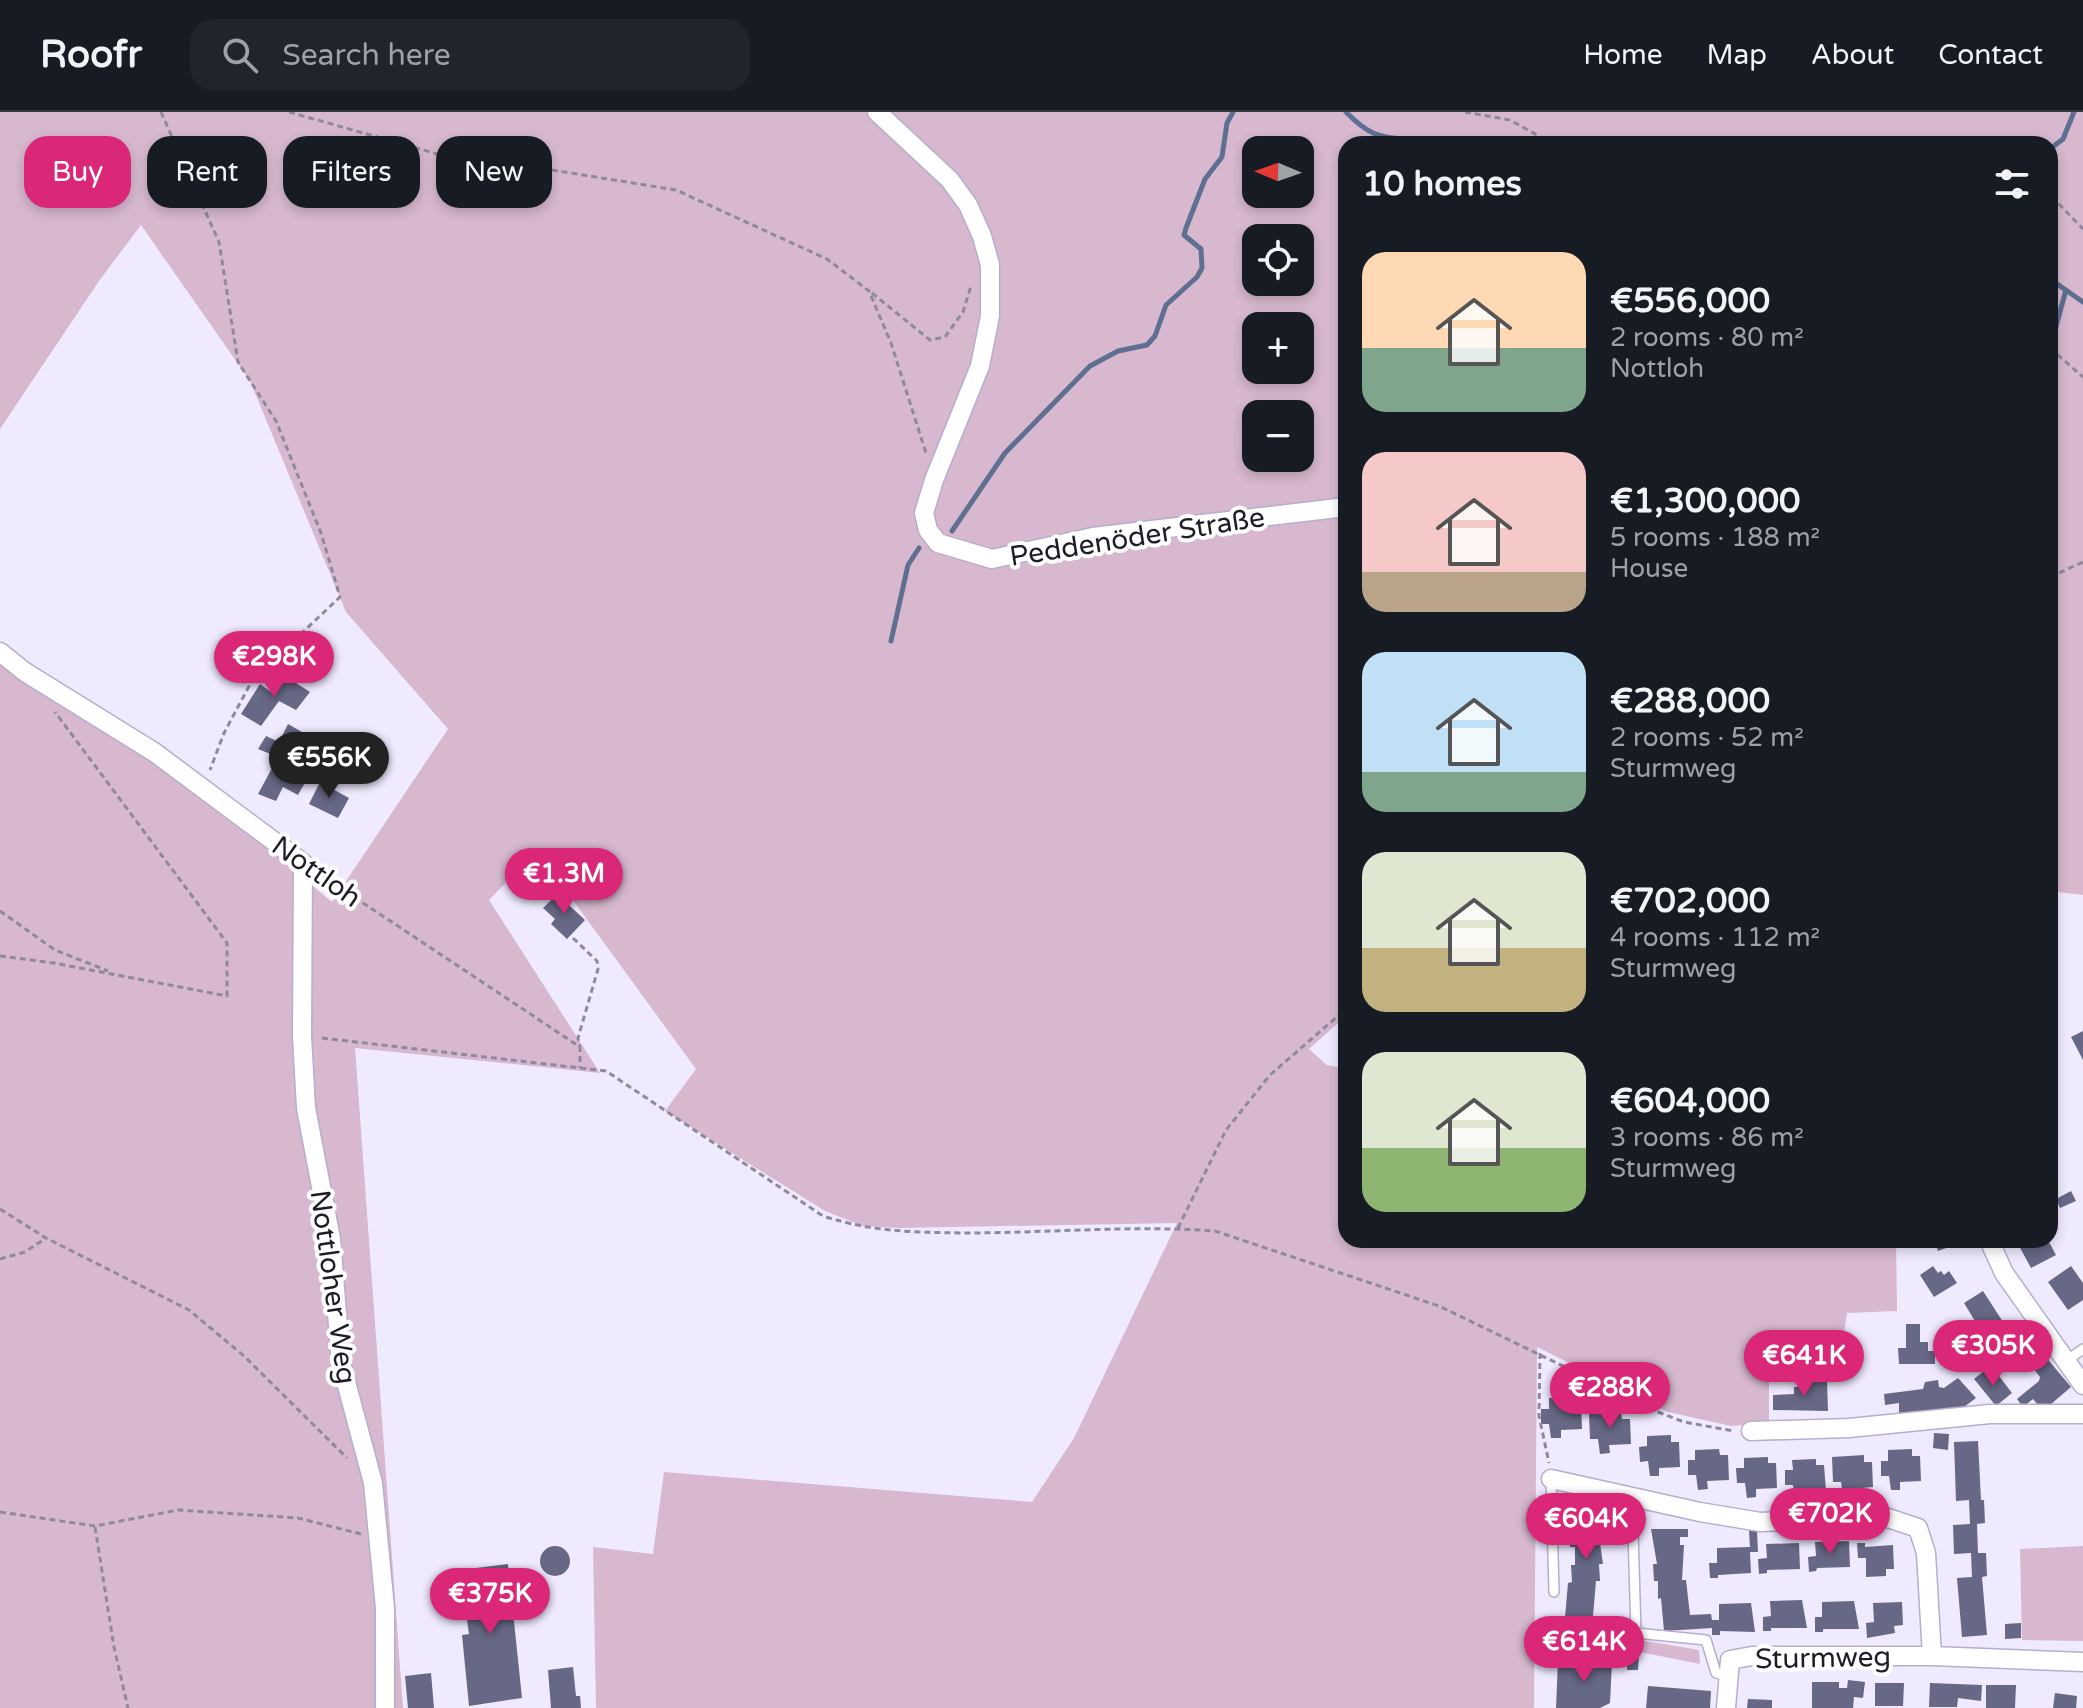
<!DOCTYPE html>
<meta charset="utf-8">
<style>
:root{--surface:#171b24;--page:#20242c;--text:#f1f3f6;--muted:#9ea1a6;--line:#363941;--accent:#db2777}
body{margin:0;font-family:"Varela Round",sans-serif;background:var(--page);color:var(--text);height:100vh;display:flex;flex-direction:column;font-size:30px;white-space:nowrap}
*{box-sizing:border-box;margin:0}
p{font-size:26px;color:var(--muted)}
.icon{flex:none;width:44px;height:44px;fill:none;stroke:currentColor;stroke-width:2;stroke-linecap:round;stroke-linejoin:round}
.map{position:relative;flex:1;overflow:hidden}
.side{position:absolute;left:1338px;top:24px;width:720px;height:1112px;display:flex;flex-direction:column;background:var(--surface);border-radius:24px;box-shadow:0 4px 12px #0003}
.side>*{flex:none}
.banner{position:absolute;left:24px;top:24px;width:760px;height:72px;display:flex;gap:16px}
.needle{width:52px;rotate:272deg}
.fabs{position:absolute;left:1242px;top:24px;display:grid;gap:16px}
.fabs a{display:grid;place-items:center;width:72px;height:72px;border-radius:16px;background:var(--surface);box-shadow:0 4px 12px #0003;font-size:40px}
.price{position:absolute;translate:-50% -68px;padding:0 18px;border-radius:28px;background:var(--accent);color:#fff;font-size:26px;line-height:52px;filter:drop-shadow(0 2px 4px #0008)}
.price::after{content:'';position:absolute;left:50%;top:48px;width:24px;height:18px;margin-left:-12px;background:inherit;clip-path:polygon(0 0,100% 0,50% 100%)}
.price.active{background:#222;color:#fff}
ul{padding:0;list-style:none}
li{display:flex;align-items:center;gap:24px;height:200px;padding:0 24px}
li span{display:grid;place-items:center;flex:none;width:224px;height:160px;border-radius:24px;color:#555}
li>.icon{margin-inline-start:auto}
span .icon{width:96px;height:96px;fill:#fffc;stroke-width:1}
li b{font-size:34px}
h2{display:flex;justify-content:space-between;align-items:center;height:96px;padding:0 24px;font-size:34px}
.chip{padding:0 28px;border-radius:24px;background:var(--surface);box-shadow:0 4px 12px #0003;font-size:28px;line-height:72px}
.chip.active{background:var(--accent);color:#fff}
header{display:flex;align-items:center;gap:48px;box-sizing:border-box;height:112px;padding:0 40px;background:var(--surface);border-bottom:2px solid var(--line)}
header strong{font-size:38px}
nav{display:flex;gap:44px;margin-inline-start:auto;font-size:28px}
.search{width:560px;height:72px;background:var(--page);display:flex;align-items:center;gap:20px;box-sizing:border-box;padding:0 28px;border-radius:24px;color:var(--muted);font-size:30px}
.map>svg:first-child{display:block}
.green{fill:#d7b8cf;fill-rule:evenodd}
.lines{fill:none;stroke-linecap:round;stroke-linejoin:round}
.stream{stroke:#5f6f91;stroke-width:5}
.building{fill:#666885}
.lane-casing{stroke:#b7adcd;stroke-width:12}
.street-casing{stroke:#b7adcd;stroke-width:21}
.path{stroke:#8f8a9b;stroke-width:3;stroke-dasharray:6 4;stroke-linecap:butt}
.lane{stroke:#fff;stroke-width:9}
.street{stroke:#fff;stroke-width:18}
.labels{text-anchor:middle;stroke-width:8;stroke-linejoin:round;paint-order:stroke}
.street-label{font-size:28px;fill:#1f1c28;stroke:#fff}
</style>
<header>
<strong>Roofr</strong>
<div class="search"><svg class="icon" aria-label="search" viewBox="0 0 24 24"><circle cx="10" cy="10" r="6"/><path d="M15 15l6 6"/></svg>Search here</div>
<nav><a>Home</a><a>Map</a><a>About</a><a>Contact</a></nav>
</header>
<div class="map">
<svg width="2083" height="1596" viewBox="0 0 2083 1596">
<rect width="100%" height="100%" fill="#f0eaff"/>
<path class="green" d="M0 0H2083V783L2050 779V32H1346V904L1309 937 1327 953 1346 957V1128H1896L1897 1199 1847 1201 1841 1241 1769 1243V1311L1731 1314 1668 1300 1537 1235 1534 1596H596L593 1435 653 1442 664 1360 1032 1390 1074 1326 1177 1111 898 1116 863 1114 825 1099 665 999 696 957 537 739 489 788 600 961 355 936 403 1596H0V544L193 675 332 790 448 617 346 500 250 269 141 113 99 169 0 317ZM1256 38H1300V82H1256ZM1256 126H1300V170H1256ZM1256 214H1300V258H1256ZM1256 302H1300V346H1256Z
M2083 1434V1529L2022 1528 2020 1437Z
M1641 1528 1699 1538 1700 1552 1640 1540Z"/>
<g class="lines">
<path class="stream" d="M1346 0C1379 34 1389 21 1427 32
M1436 32 1451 29 1461 32
M2050 37 2063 27 2074 0
M2050 167 2083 190
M2050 236 2066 178
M952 419 1005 341 1090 254 1118 239 1147 233 1155 224 1166 193 1197 165 1202 156 1201 137 1184 123 1186 116 1205 67 1222 45 1227 11 1233 0
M891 529 908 453 919 436"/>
</g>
<path class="building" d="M282 562 310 580 296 598 279 589 261 614 241 602 260 572 271 580Z
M288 612 309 624 298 644 304 646 300 656 311 660 298 683 283 675 276 689 258 682 278 645 258 637 266 624 279 630Z
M320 670 349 686 338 706 309 692Z
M557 782 585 808 567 827 551 812 555 807 543 796Z
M2083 919V948L2071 925Z
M2071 1079 2076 1089 2060 1096 2056 1087Z
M1934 1128H1968L1938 1139Z
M2026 1128H2048L2056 1143 2031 1156 2018 1132Z
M1933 1154 1938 1161 1941 1159 1944 1163 1949 1159 1957 1171 1934 1185 1920 1163Z
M2071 1154 2083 1171V1188L2068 1198 2048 1170Z
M1983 1179 2005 1213 1992 1221 1987 1215 1981 1219 1964 1191Z
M1906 1212H1920V1230H1928V1239H1935V1252H1899L1898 1236H1906Z
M2039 1237 2071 1275 2043 1299 2033 1287 2023 1295 2017 1287 2039 1269 2040 1265 2033 1256 2036 1254 2029 1246Z
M1984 1259 1992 1269 1999 1264 2012 1281 1996 1294 1974 1267Z
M1958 1266 1976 1286 1960 1298 1899 1306V1291L1885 1293 1884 1282 1923 1277 1925 1270 1938 1268 1939 1275 1944 1276Z
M1804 1268H1827L1828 1299 1773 1298V1283L1794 1282V1275H1804Z
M1572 1285 1573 1292H1581L1582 1317 1561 1318V1326H1551L1549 1312H1541V1297H1549V1286Z
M1621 1301 1622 1307H1630L1631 1332 1609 1333 1610 1341 1600 1342 1598 1327H1590L1589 1302Z
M1934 1321 1949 1322 1948 1338 1933 1336Z
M1671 1323V1330H1679L1680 1355 1659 1356V1364H1650L1648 1349 1640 1350 1639 1335 1647 1334V1324Z
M1978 1329 1981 1388H1984L1985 1411 1977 1412 1978 1441H1986L1987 1464 1982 1465 1987 1523 1962 1525 1957 1466 1972 1465 1971 1441 1954 1442 1953 1413 1970 1412 1969 1388 1956 1389 1954 1330Z
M1719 1337 1720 1343H1728L1729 1368 1707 1369 1708 1377 1698 1378 1696 1363H1688V1348H1695V1338Z
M1912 1337V1344H1920L1921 1369 1900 1370V1378H1891L1889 1364H1881V1349H1888V1338Z
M1864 1343V1350H1872L1873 1375 1862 1376V1384L1843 1385 1841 1370H1833L1832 1345Z
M1768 1345V1351H1776L1777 1376 1756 1377V1385L1747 1386 1745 1371H1737L1736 1356H1744V1346Z
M1816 1347V1353H1824L1826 1379H1804V1387L1795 1388 1793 1373H1785V1358H1793L1792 1348Z
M1614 1401 1615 1416 1598 1417 1603 1452H1599L1600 1469H1596L1593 1504 1565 1505 1568 1471 1572 1470 1571 1453H1575V1435H1570L1568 1403Z
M1651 1417H1688V1425H1680V1433H1684L1682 1468H1686L1690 1503 1711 1502 1712 1508H1719V1492L1751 1491 1755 1520 1720 1519V1523H1712V1516L1664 1519 1661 1486 1658 1487V1469H1654L1653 1452H1657Z
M1749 1419H1757L1758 1440H1750L1751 1461 1718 1463V1466H1710L1709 1451H1717V1436L1750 1435Z
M1849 1429 1850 1455 1817 1456 1816 1459 1809 1460 1808 1445 1816 1444 1815 1430Z
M1799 1431 1800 1457 1767 1458V1461L1759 1462 1758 1447 1767 1446 1766 1432Z
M1857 1431H1865V1435L1893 1433 1894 1457H1886V1464L1866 1465V1446H1858Z
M540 1449a15 15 0 1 1 30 0a15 15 0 1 1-30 0Z
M508 1452 522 1586 469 1594 462 1523 469 1522 460 1458Z
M1802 1488 1807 1516H1771V1519H1763V1505L1771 1504 1770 1489Z
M1854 1489 1859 1517H1823V1520H1815V1505H1822V1490Z
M1902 1490 1903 1513 1894 1514 1895 1521 1867 1526 1866 1511 1874 1510 1873 1491Z
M2021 1511V1526L2005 1527V1512Z
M1627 1543H1639L1638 1558H1627Z
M1558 1548 1612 1550 1610 1591 1600 1596H1556Z
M573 1555 576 1584H580L581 1596H551L548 1558Z
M431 1561 434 1596H408L405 1564Z
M1848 1568 1865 1570 1863 1586 1854 1585 1853 1596H1812V1570H1839V1576H1847Z
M1875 1571H1904L1903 1594H1875Z
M1930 1571 1982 1573 1981 1589 1958 1586 1957 1595H1929Z
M1986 1573H2016L2015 1596H1986Z
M1648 1574 1711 1579 1710 1596H1646Z
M2055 1581 2077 1584 2076 1596H2053Z
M1748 1587 1772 1588V1596H1747Z"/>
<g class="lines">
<defs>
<path id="lane" d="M2066 1249 2083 1237
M1551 1367 1554 1480
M1632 1385 1636 1521 1706 1528 1716 1561 1729 1564"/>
<path id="street" d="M877 0 950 68 968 93 982 124 990 153V204L980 254 934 368 924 401 928 418 938 431 992 447 1093 425 1346 395
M0 540 25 560 154 640 303 751 302 924 306 996 331 1127 341 1251 373 1371 385 1496V1596
M1989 1128 2004 1161 2083 1273
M1751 1319 1849 1316 1990 1302H2083
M1551 1367 1700 1400 1760 1410 1885 1405 1918 1416 1926 1441 1932 1544
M1726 1596 1730 1548 1752 1544H1932L2083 1550"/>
</defs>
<use href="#lane" class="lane-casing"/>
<use href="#street" class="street-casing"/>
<path class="path" d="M161 0 219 130 238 250 276 309 321 421 340 485 285 537 271 543 254 565 224 621 210 658
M289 0 462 49 546 57 676 78 827 147 869 179 891 231 926 341
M1465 0 1510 8 1553 32
M2050 74 2056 89 2083 117
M872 181 930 228 945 225 963 200 971 174
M2050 236 2083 265
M2050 465 2083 450
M321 763 580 935V956
M0 799 55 838 108 859
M573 826 597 849 598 857 578 926 580 935
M0 844 54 851 227 884V831L55 600
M322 926 606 959 823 1104C873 1120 910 1120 962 1121 1047 1121 1131 1113 1215 1119L1439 1194 1658 1300 1684 1310 1734 1319
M0 1097 46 1126 189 1198 244 1244 347 1346
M1178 1116 1226 1018 1270 963 1346 897
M0 1147 25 1140 46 1126
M1540 1241 1539 1304 1549 1351
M0 1400 95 1414 178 1398 298 1406 361 1422
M95 1415 114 1535 128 1596"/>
<use href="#lane" class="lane"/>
<use href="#street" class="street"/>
</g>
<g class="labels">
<g class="street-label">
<text transform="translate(1137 424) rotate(-9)" y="10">Peddenöder Straße</text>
<text transform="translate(317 759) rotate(35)" y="10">Nottloh</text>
<text transform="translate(334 1175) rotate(82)" y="10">Nottloher Weg</text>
<text transform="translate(1823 1545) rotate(-1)" y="10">Sturmweg</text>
</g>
</g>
</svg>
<div class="fabs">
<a><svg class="needle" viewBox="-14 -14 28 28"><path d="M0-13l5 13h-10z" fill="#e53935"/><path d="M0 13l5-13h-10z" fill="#9ea1a6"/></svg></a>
<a><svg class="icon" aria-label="locate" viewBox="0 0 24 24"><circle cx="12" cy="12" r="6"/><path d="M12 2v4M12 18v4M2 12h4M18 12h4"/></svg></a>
<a>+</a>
<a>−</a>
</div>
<b class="price" style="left:274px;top:587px">€298K</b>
<b class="price active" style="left:329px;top:688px">€556K</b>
<b class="price" style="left:564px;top:804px">€1.3M</b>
<b class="price" style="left:1993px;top:1276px">€305K</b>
<b class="price" style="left:1804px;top:1286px">€641K</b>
<b class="price" style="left:1610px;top:1318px">€288K</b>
<b class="price" style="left:1830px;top:1444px">€702K</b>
<b class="price" style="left:1586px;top:1449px">€604K</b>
<b class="price" style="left:490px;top:1524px">€375K</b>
<b class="price" style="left:1584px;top:1572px">€614K</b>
<div class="banner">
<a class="chip active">Buy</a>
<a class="chip">Rent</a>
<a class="chip">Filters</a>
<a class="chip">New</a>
</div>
<section class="side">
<h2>10 homes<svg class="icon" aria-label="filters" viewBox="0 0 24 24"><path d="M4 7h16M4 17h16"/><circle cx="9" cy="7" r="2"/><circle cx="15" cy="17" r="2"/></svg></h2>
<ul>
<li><span style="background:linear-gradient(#ffd9b3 60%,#7fa58c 0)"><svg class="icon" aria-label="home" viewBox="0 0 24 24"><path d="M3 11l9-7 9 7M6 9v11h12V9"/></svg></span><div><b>€556,000</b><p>2 rooms · 80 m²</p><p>Nottloh</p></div></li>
<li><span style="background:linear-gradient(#f6c9c9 75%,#b9a48a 0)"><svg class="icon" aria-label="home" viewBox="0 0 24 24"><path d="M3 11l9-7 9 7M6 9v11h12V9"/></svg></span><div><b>€1,300,000</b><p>5 rooms · 188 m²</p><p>House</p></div></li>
<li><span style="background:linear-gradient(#bfe0f5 75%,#7fa58c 0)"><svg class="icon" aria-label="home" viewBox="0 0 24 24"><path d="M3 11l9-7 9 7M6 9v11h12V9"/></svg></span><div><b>€288,000</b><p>2 rooms · 52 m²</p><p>Sturmweg</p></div></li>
<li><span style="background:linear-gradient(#dfe7d0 60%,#c2b280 0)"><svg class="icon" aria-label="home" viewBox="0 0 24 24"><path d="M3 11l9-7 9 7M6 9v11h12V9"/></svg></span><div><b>€702,000</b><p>4 rooms · 112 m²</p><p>Sturmweg</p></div></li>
<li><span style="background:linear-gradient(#dfe7d0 60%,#8fb573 0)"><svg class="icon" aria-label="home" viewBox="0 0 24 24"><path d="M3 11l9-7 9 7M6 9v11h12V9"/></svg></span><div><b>€604,000</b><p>3 rooms · 86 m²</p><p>Sturmweg</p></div></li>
</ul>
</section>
</div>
